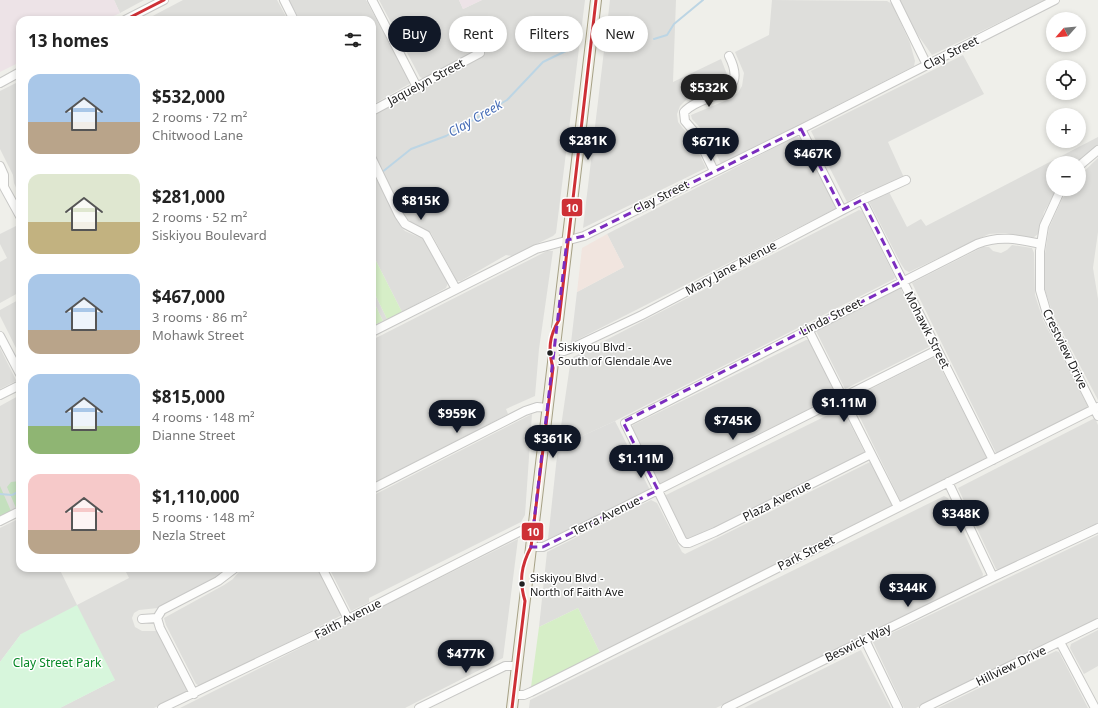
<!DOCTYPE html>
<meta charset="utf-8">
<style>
:root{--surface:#fff;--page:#f6f6f6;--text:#222;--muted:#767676;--accent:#111827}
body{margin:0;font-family:"Noto Sans",sans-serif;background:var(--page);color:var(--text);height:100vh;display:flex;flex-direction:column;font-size:15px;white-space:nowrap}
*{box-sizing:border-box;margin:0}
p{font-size:13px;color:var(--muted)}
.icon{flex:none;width:22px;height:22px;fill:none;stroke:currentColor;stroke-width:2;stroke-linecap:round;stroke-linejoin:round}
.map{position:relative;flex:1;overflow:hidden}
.panel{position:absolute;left:16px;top:16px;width:360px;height:556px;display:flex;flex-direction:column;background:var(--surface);border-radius:12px;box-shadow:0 2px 6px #0003}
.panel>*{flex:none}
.top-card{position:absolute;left:388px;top:16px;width:380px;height:36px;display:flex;gap:8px}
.needle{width:26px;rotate:243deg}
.controls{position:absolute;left:1046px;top:12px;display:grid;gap:8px}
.controls a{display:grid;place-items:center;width:40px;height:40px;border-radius:50%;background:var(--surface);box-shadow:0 2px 6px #0003;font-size:20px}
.price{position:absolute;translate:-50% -34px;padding:0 9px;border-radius:14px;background:var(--accent);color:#fff;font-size:13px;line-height:26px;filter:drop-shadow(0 1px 2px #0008)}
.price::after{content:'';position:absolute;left:50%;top:24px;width:12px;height:9px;margin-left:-6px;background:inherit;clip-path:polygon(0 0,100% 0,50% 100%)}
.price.selected{background:#222;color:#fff}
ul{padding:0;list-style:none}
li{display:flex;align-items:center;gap:12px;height:100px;padding:0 12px}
li span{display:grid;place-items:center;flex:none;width:112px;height:80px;border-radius:12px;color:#555}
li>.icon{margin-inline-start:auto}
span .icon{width:48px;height:48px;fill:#fffc;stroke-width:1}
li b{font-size:17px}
h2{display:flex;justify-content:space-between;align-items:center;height:48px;padding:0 12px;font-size:17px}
.chip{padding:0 14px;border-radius:18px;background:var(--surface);box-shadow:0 2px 6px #0003;font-size:14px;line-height:36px}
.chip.selected{background:var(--accent);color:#fff}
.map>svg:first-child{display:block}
.residential{fill:#dededb}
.commercial{fill:#f1e5df}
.industrial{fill:#ede3e7}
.religious{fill:#dddddb}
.grass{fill:#d6eec7}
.forest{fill:#c4e0be}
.park{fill:#d7f6dc}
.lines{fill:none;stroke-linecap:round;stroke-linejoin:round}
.stream{stroke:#bcd5e4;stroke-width:2}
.minor-casing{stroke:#c8c8c6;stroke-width:10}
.major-casing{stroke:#a6a185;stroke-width:12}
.minor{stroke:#fdfdfc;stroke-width:8}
.major{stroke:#f2efe6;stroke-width:10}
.bus-1-casing{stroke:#fff;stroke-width:6}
.bus-1{stroke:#ce3036;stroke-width:3}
.marked{fill:none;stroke:#7b2cbf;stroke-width:3;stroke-dasharray:8 5;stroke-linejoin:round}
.bus-dot{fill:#212121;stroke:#fff;stroke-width:1.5}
.labels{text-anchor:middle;stroke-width:3;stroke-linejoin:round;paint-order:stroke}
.bus-label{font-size:11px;fill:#212121;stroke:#fff;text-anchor:start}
.street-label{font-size:12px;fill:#212121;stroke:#fff}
.park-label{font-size:12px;fill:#068826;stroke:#fff}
.water-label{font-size:13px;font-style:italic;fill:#476db7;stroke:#fff}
.line-badge{stroke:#fff;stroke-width:1.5}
.badge-label{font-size:11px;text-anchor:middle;font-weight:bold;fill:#fff}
</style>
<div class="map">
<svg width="1098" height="708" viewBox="0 0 1098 708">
<rect width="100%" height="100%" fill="#efefea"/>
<path class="residential" d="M114 0H144L120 13Z
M183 0H277L288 20H145Z
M289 0H366L410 82 409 84 372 105V20H300Z
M379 0H459L463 9 482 0H585L556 233 553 236 512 256 506 255 461 281H457L431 233 412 224 405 217 372 151V116L485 54 480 43 473 47 470 56 424 79 420 77Z
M610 0H676L673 82 721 59 728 77 723 86 687 99 680 106 677 114 678 122 693 141 706 168 583 228Z
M772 0 887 1 892 4 910 43 915 61 914 66 721 164 707 135 692 119 691 115 727 100 738 93 742 86 744 73 735 52 769 35Z
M899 0H1046L932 55 915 31Z
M963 55 984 94 888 142 906 182 888 190 907 227 921 219 926 226 1098 137V146L1077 163H1053V189H1057L1044 212 1038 234 1033 238 1005 233 989 234 909 272 905 270 901 264 864 192 847 202 811 131Z
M20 81V197L14 183 13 175 0 149V91Z
M797 136 802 139 835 204V209L571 343 577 292 624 267 607 234Z
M1098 158V232L1093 268 1098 299V400L1053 314 1044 287V260L1049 228 1062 199 1069 189H1079V176Z
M372 171 401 227 405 231 423 239 427 243 448 283 446 288 402 312 372 253Z
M859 210 862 211 895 277 894 279 615 421 558 447 571 358Z
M18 225 20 229V292L0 303V262L7 258 0 244V234Z
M1012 245 1032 248 1034 253 1035 295 1043 320 1089 409 997 455 912 283 983 247H989L993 251 1001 253 1007 250Z
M547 251H553L539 349 535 396 506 409 508 414 372 485V340Z
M900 287 929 347 845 389 815 329Z
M372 288 387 319 383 321 372 298Z
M20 299V356L0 316V310Z
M806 340H809L836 395 835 398 662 484 659 483 632 427 633 425Z
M0 348 16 380V381L0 389Z
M935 357 988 459 902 504 851 399Z
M20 395V506L0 517V406Z
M840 409 843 410 865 453 686 544 664 496Z
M532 414 525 515 521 522 369 598V602L351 611 329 568H372V496Z
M1095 418 1098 425V523L1081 530 999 570 996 569 958 488Z
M870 462 892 504V508L600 653 578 608 539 627 547 552 651 500 657 503 682 552 685 554Z
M944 496 948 498 983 574 982 578 716 708H529L530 700Z
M20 518V568H59L77 605 129 578 124 568H231L223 574 158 608 139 610 134 613 132 618 135 627 142 631H157L160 636 187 690 185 694 154 708H60L115 680 21 634 0 662V528Z
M1098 535V618L916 708H904L873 642Z
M518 539 503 658 405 708H180Z
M242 568H318L342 615 205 685 200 686 196 684 166 625 164 618 224 585 233 579Z
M1098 630V666L1084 674 1070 648 1071 644Z
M861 650 891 708H744L859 651Z
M1056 651 1059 652 1088 708H938Z"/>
<path class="commercial" d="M607 234 624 267 577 292 582 248Z"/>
<path class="industrial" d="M0 0H114L120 13 105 20H20V62L0 72Z
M459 0H482L463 9Z"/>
<path class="religious" d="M615 421 650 490 548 539 558 447Z"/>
<path class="grass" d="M372 253 402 312 387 319 372 288Z
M372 298 383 321 372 326Z
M578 608 600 653 531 687 539 627Z"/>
<path class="forest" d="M20 481V506L16 508 7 487 11 482Z
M0 486 11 511 0 517Z"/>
<path class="park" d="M77 605 115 680 60 708H0V662L21 634Z"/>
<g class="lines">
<path class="stream" d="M654 39 667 35 674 24 703 0
M606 46 639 43
M381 173 411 149 446 136 507 100 543 62 572 48
M372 179 377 175
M0 494 12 495 20 491"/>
<defs>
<path id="minor" d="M284 0 294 20
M372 0 417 87
M895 0 927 65
M125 20 164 0
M0 83 20 72
M372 111 480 53
M801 129 842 210
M372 159 399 215 405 224 426 235 456 289
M0 166 4 175V187L20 216
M1079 166 1098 150
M714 171 696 134 685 121 684 112C703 91 751 100 729 56
M1061 189 1044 226 1040 251V290L1048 317 1098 416
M862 200 993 460
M808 329 898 507
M372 332 536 249 584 236 801 129 1055 0
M0 336 20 374
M555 350 564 351 572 348 642 315 862 200 906 180
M0 395 20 385
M871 454 715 532 689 543H685L682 540 625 423 977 244C999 235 1018 239 1041 244
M948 482 993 577
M372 489 525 411 537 407 548 408
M0 521 20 511
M531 547H543L598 520 937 350
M322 568 348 619
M157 618 162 610 218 581 235 568
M157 618 160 628 194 694
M142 619 157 618
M865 640 898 708
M1060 642 1095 708
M513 695H524L531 692 1098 407
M162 708 344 621 521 531H533
M419 708 505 666H517
M726 708 993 577 1098 528
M924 708 1098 623"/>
<path id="major" d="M512 708 596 0"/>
</defs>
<use href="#minor" class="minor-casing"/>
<use href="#major" class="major-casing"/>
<use href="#minor" class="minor"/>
<use href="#major" class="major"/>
<defs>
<path id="bus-1" d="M125 20 164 0
M512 708 525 601C519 581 521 566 531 547L553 368C548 350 549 336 559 320L596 0"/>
</defs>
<use href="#bus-1" class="bus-1-casing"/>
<use href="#bus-1" class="bus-1"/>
</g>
<path class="marked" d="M801 129 842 210 862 200 903 281 623 422 658 490 543 547H531L567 240 584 236Z"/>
<g class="bus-dot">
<circle cx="550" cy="353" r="3.5"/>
<circle cx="522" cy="584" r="3.5"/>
</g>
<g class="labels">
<g class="bus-label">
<text x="558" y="351">Siskiyou Blvd -<tspan x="558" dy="14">South of Glendale Ave</tspan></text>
<text x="530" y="582">Siskiyou Blvd -<tspan x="530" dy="14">North of Faith Ave</tspan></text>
</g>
<g class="street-label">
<text transform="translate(951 53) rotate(-27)" y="4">Clay Street</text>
<text transform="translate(426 82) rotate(-28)" y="4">Jaquelyn Street</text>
<text transform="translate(661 197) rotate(-26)" y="4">Clay Street</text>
<text transform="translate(731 268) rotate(-28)" y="4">Mary Jane Avenue</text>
<text transform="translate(831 317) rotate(-27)" y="4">Linda Street</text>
<text transform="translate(927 330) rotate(63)" y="4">Mohawk Street</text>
<text transform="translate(1065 349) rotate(64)" y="4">Crestview Drive</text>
<text transform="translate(777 501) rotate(-27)" y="4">Plaza Avenue</text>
<text transform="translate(606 516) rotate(-26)" y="4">Terra Avenue</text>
<text transform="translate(806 553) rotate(-27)" y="4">Park Street</text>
<text transform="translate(348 619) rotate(-27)" y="4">Faith Avenue</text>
<text transform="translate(858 643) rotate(-26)" y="4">Beswick Way</text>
<text transform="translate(1011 666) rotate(-26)" y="4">Hillview Drive</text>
</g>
<g class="park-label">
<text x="57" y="667">Clay Street Park</text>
</g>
<g class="water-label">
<text transform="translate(475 118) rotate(-30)" y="5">Clay Creek</text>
</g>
</g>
<g class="line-badge">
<rect x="561" y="198" width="22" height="19" rx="4" fill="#ce3036"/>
<rect x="521" y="522" width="23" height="19" rx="4" fill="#ce3036"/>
</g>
<g class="badge-label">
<text x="572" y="212">10</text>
<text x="533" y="536">10</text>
</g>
</svg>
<div class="controls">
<a><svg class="needle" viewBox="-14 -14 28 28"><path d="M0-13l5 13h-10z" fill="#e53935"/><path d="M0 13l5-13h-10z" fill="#767676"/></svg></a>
<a><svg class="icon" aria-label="locate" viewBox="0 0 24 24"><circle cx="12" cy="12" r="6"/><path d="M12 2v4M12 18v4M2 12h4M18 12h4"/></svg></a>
<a>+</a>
<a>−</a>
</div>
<b class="price selected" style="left:709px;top:108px">$532K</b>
<b class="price" style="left:588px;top:161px">$281K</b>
<b class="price" style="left:711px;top:162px">$671K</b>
<b class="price" style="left:813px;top:174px">$467K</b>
<b class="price" style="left:421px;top:221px">$815K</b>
<b class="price" style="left:844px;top:423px">$1.11M</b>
<b class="price" style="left:457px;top:434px">$959K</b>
<b class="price" style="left:733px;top:441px">$745K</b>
<b class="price" style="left:553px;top:459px">$361K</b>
<b class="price" style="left:641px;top:479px">$1.11M</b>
<b class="price" style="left:961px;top:534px">$348K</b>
<b class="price" style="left:908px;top:608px">$344K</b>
<b class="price" style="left:466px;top:674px">$477K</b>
<div class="top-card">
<a class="chip selected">Buy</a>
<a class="chip">Rent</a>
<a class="chip">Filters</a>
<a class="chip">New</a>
</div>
<section class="panel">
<h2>13 homes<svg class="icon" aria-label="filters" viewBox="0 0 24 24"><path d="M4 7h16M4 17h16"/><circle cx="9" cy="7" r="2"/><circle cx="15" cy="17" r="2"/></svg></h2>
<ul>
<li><span style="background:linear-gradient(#a9c7e8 60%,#b9a48a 0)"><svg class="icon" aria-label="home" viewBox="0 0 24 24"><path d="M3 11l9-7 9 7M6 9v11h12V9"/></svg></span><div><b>$532,000</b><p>2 rooms · 72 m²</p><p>Chitwood Lane</p></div></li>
<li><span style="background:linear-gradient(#dfe7d0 60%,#c2b280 0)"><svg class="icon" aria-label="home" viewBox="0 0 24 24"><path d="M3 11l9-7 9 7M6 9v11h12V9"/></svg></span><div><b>$281,000</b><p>2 rooms · 52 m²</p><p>Siskiyou Boulevard</p></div></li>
<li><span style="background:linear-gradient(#a9c7e8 70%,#b9a48a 0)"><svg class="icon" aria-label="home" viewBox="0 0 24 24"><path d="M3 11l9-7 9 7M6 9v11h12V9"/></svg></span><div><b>$467,000</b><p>3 rooms · 86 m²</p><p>Mohawk Street</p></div></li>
<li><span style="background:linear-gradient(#a9c7e8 65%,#8fb573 0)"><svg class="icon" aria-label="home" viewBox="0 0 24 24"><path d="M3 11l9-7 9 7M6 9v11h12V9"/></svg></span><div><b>$815,000</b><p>4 rooms · 148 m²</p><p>Dianne Street</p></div></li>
<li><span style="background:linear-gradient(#f6c9c9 70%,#b9a48a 0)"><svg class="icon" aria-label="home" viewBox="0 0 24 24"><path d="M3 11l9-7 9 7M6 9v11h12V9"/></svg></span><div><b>$1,110,000</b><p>5 rooms · 148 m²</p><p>Nezla Street</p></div></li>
</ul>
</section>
</div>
